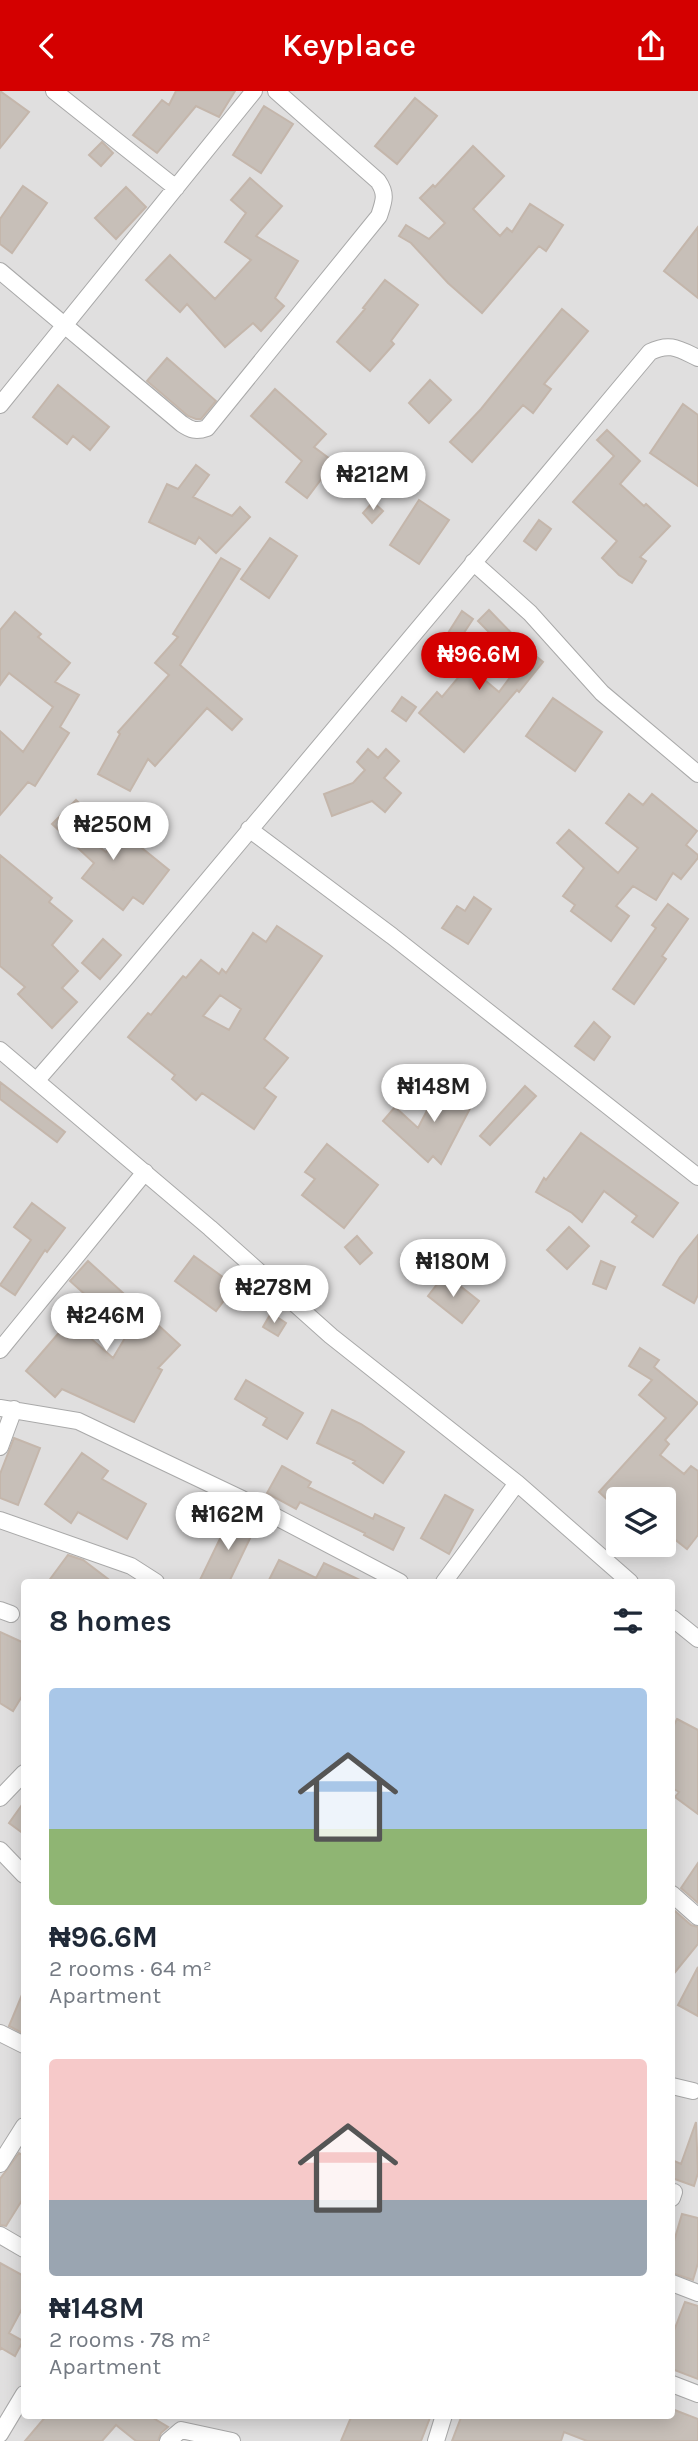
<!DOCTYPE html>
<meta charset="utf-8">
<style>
:root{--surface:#fff;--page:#f2f2f3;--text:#1f2937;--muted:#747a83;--accent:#d40000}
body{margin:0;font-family:Karla,sans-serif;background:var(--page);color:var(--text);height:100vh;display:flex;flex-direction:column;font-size:26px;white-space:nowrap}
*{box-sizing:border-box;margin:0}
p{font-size:23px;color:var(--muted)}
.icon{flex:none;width:38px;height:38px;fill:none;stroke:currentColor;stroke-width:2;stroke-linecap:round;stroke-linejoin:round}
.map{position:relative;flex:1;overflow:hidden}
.drawer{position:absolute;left:21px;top:1488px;width:654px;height:840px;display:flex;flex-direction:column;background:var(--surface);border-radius:7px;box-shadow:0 4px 18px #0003}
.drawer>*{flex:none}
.buttons{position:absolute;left:606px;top:1396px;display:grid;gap:14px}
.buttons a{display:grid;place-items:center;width:70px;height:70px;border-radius:7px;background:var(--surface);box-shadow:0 4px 18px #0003;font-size:35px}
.price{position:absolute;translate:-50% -60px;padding:0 16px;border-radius:24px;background:#fff;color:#222;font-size:23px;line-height:46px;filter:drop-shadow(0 2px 4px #0008)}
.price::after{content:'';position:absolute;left:50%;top:42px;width:21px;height:16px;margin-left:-10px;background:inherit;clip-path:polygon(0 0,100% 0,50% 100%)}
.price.selected{background:var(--accent);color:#fff}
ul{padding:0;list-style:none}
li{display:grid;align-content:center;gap:14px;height:371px;padding:0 28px}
li span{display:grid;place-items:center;height:217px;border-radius:7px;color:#555}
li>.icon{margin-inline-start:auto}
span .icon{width:126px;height:126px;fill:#fffc;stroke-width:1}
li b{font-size:30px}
h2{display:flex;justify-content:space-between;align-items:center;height:84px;padding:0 28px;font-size:30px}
header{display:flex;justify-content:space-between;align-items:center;height:91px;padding:0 28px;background:var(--accent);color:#fff;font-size:32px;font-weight:600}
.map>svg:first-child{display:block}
.residential{fill:#e0dfdf;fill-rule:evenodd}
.building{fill:#c7bfb8;stroke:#c4b6ab;stroke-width:2;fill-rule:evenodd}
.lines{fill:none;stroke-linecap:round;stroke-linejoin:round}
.street-casing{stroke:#a9a9a9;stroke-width:18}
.street{stroke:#fff;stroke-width:16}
</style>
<header><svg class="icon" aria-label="back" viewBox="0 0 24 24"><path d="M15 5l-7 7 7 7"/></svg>Keyplace<svg class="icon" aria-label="share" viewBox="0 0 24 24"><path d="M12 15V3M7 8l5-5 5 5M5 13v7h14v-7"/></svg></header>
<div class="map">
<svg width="698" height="2350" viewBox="0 0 698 2350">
<rect width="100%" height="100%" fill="#f2efe9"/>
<path class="residential" d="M0 0H698V2350H0ZM618 1409H663V1454H618ZM24 1491H672V2324H24Z"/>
<path class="building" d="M0 0 29 21 0 57Z
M176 0H235L219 26 196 15 157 62 133 44 162 9 169 14Z
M415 7 437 25 397 73 375 55Z
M264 15 293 33 261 82 233 64Z
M102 51 113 62 101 75 89 64Z
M473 55 504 85 473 118 500 145 507 137 512 141 530 113 563 134 546 160 539 155 482 222 448 192 411 152 399 145 406 134 429 148 445 132 420 107 433 94 435 96Z
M250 87 282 115 256 145 298 170 275 207 284 215 261 240 253 232 225 256 187 213 180 221 146 189 170 164 215 208 251 169 225 151 246 122 231 109Z
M23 95 47 112 12 162 0 153V128Z
M126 96 146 116 116 148 95 127Z
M698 136V207L664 180Z
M385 189 418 214 391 250 394 253 370 280 337 251 365 218 363 217Z
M562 218 588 240 544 293 551 298 533 322 523 314 472 371 450 351 481 318Z
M167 267 216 310 201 328H196L188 325 147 290Z
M430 289 451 309 429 332 409 312Z
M58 294 109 336 90 359 73 345 67 353 33 326Z
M275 298 326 343 314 356 334 371 307 407 286 391 302 370 251 325Z
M683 313 698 324V395L650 362Z
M607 339 640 370 620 393 644 415 646 413 670 435 640 466 646 470 632 492 619 484 602 467 617 450 573 411 614 365 597 349Z
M374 369 392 382 385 393 367 380Z
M196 374 209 384 193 406 232 425 240 416 250 426 216 462 199 446 195 453 149 431 167 393 178 398Z
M419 409 449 429 419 473 390 454Z
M373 411 383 420 372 432 363 422Z
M539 429 551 438 536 459 524 450Z
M270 447 297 465 269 507 241 488Z
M221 467 240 478 180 574 242 628 232 639 207 617 155 675 148 668 130 700 98 683 120 643 118 641 169 584 155 572 178 546 173 543Z
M489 519 525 556 543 571 519 601 517 599 464 661 419 622 437 601 442 606 468 575 499 601 520 573 478 530Z
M462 520 473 528 454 557 443 550Z
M15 521 41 543 38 546 70 572 55 591 79 604 60 636 69 642 35 695 28 691 0 724V640L23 661 53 616 9 582 0 594V539Z
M402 606 416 616 406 630 392 620Z
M553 607 602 641 575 680 526 645Z
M368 658 378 667 386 658 399 670 384 687 401 702 385 721 372 710 332 725 324 703 353 692 365 679 357 671Z
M629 703 643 714 652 703 697 740 686 754 698 764V767L681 788 673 782 656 809 633 795 616 815 629 825 611 850 571 820 575 814 563 805 584 777 557 752 569 739 618 782 638 757 606 732Z
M76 709 91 724 76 738 106 761 122 741 169 779 143 813 133 806 123 819 82 787 94 772 52 733Z
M0 764 52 807 49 811 72 830 52 854 78 880 62 897 77 911 52 937 18 903 25 896 0 875Z
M474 806 491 818 468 853 442 837 457 815 465 820Z
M668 813 688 828 662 865 666 868 634 913 613 898 656 837 652 834Z
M277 835 322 865 264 948 288 967 264 997 276 1006 254 1038 202 1002 196 1009 172 988 175 984 128 946 148 922 151 924 183 885 186 887 201 869 219 883 222 878 226 882 253 842 266 851ZM220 904 241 918 229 939 203 925Z
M103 848 121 864 100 888 82 872Z
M594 931 610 946 594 969 575 955Z
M0 991 65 1041 57 1051 0 1008Z
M441 992 474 1010 441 1073 433 1065 428 1071 383 1030 395 1016 418 1037Z
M525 995 536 1005 490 1054 480 1045Z
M581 1042 678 1112 653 1146 632 1131 637 1125 604 1100 582 1131 572 1122 536 1101 544 1087 546 1089Z
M327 1053 378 1094 344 1137 302 1104 315 1088 305 1081Z
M32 1112 65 1137 47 1161 45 1159 15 1204 0 1194 31 1149 14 1136Z
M569 1136 589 1155 567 1178 547 1159Z
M698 1144V1204L694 1212 663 1194 680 1166Z
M357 1145 372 1162 360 1173 345 1156Z
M194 1165 235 1195 216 1220 175 1190Z
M88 1170 180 1254 158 1277 162 1279 134 1331 62 1298 55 1306 26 1280 70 1229 113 1267 128 1242 70 1190Z
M601 1170 615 1176 606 1198 593 1193Z
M445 1183 479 1210 462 1232 428 1205Z
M271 1222 286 1232 278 1245 263 1236Z
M640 1257 659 1269 654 1276 698 1312 665 1349 669 1353 660 1364 684 1383 691 1375 698 1380V1444L687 1458 663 1439V1409H618L615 1416 599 1401 666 1327 639 1304 652 1289 629 1275Z
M246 1289 303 1322 287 1348 263 1334 267 1327 235 1308Z
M332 1319 361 1333 404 1361 383 1392 353 1372 355 1370 317 1352Z
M14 1347 40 1357 18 1414 0 1407V1383Z
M82 1362 108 1380 102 1388 146 1413 127 1448 78 1421 71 1432 45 1413Z
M282 1375 311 1391 308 1396 373 1428 375 1423 404 1437 393 1459 364 1444 365 1442 300 1411 296 1418 267 1402Z
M445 1404 473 1419 449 1463 421 1447Z
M231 1425 255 1437 229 1491H199Z
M68 1464 83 1469 112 1491H48Z
M279 1469 316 1487 324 1472 364 1491H268Z
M0 1541 24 1552V1602L13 1620 0 1612Z
M677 1628 698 1639V1723L675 1706 679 1701 672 1697V1638Z
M24 1711V1743L9 1732Z
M698 1772V1812L681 1797Z
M675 1820 691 1834 698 1836V1853L672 1885V1825Z
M698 1876V1925L678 1914Z
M24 1899V1943L9 1935Z
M696 2031 698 2082 694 2095 672 2087V2069L681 2073Z
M19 2062 24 2065V2106L6 2135 0 2134V2088Z
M682 2123 698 2127V2172L693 2189 672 2182V2157Z
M0 2172 24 2185V2214L9 2242 23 2250 15 2265 1 2257 0 2259Z
M685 2211 698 2215V2288L672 2278V2245Z
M672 2318 698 2328V2350H587L564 2341 561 2350H452L462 2324H672Z
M47 2324H148L168 2336 161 2342 158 2350H136L116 2334 102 2350H25Z
M352 2324H431L421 2350H341Z"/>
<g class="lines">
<defs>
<path id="street" d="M54 0 176 97
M0 180 182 333C191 339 196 341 207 337L379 125C384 110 387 103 378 90L276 0
M0 314 254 0
M473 471 530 522 602 602 698 683
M249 738 392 845 698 1086
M0 959 210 1137 331 1245 517 1392 630 1491
M37 989 125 888 650 261C670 251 679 258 698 267
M0 1259 145 1081
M0 1317 78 1330 242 1408 400 1491
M0 1356 14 1318
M0 1429 131 1475 156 1491
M444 1491 517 1392
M0 1519 11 1523
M672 1527 698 1548
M0 1707 24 1682
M0 1759 24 1784
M672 1803 698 1826
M0 1942 24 1954
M672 1995 693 2000
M0 2073 24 2035
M672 2101H674L672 2107
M0 2144 24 2158
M672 2192 698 2202
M672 2293 698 2303
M0 2343 24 2303
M168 2350 181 2339 232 2350
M436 2350 444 2324"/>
</defs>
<use href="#street" class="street-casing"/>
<use href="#street" class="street"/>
</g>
</svg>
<div class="buttons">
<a><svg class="icon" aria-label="layers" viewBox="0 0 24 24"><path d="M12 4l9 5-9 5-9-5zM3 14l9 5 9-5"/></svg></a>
</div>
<b class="price" style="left:373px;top:421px">₦212M</b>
<b class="price selected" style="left:479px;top:601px">₦96.6M</b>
<b class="price" style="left:113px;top:771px">₦250M</b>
<b class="price" style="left:434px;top:1033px">₦148M</b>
<b class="price" style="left:453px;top:1208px">₦180M</b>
<b class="price" style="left:274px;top:1234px">₦278M</b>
<b class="price" style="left:106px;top:1262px">₦246M</b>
<b class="price" style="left:228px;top:1461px">₦162M</b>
<section class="drawer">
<h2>8 homes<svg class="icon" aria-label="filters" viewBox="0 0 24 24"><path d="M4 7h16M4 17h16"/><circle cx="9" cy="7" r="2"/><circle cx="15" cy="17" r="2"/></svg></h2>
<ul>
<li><span style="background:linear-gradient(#a9c7e8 65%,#8fb573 0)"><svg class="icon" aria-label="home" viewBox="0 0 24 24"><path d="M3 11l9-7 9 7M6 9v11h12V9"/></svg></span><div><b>₦96.6M</b><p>2 rooms · 64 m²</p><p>Apartment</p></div></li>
<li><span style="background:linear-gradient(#f6c9c9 65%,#9aa5b1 0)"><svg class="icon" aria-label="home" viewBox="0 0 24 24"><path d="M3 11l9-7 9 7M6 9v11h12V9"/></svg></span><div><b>₦148M</b><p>2 rooms · 78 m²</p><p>Apartment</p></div></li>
</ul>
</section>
</div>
